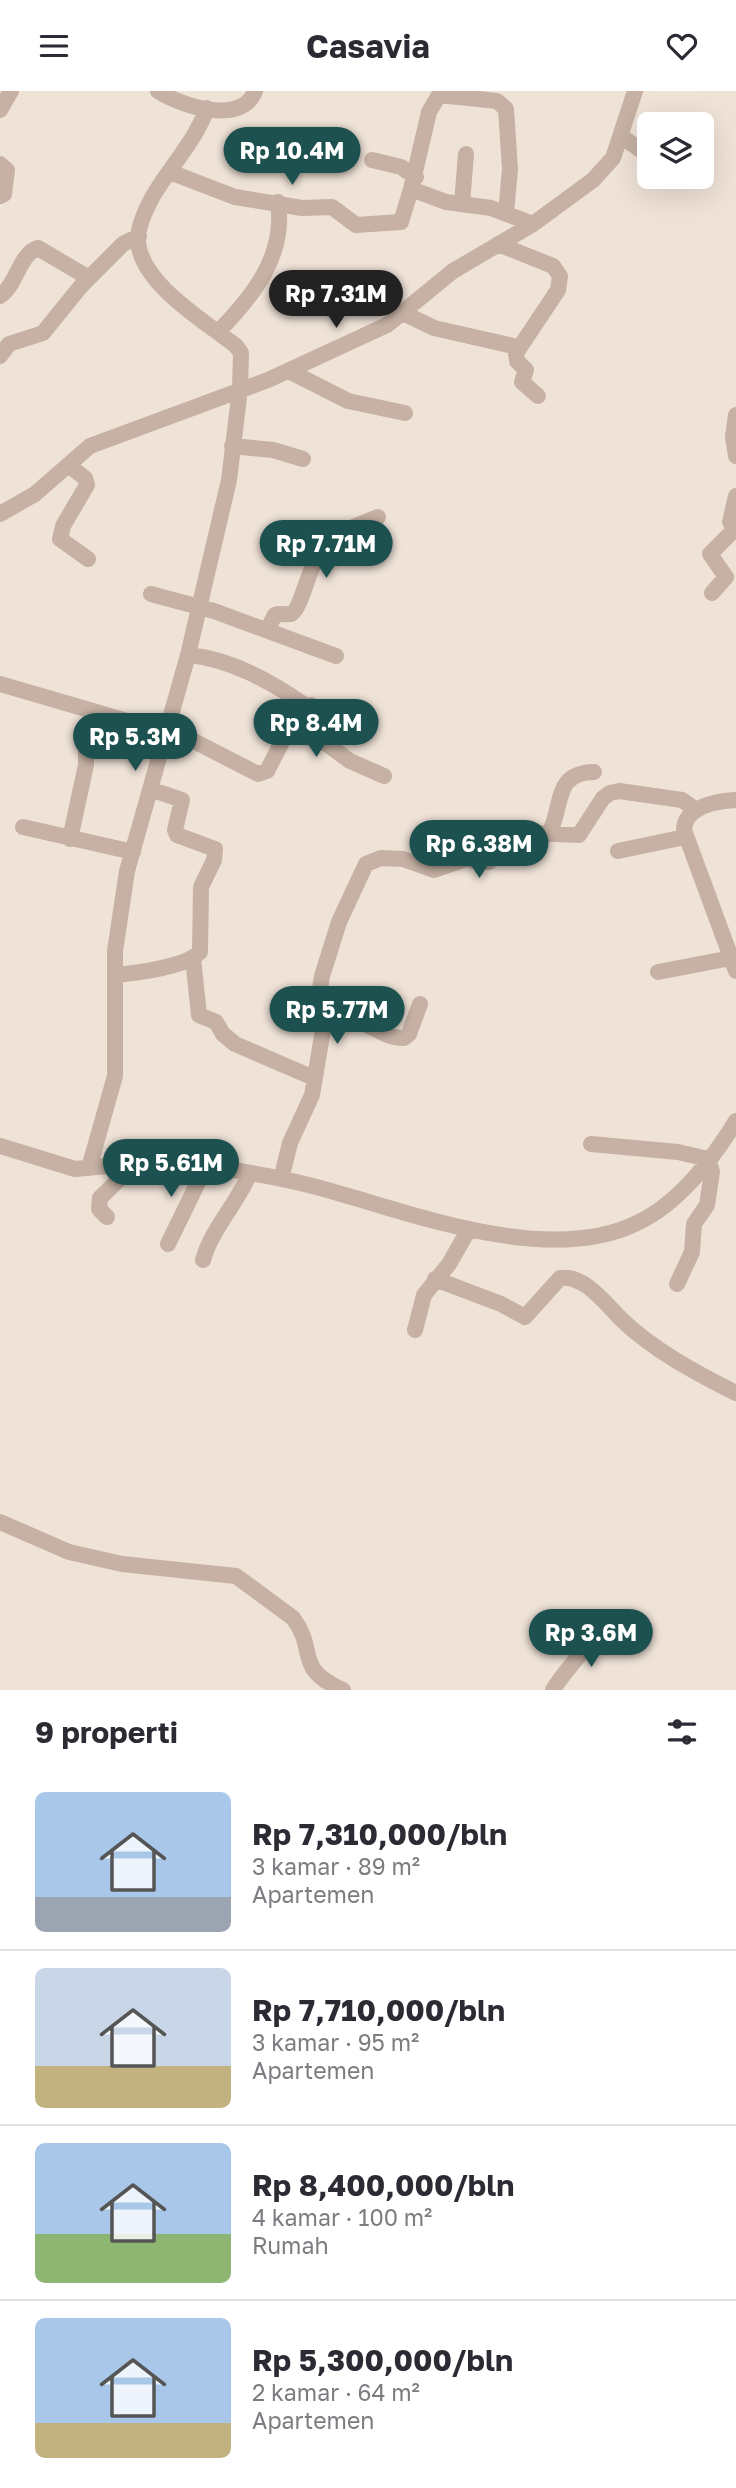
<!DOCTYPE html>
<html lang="id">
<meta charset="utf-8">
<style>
:root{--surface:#fff;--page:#f7f7f7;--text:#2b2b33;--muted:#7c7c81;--line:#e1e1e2;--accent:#1d5150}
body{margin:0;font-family:"Golos Text",sans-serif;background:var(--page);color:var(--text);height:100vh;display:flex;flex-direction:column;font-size:26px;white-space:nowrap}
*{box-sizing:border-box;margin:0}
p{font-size:23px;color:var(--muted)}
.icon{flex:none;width:38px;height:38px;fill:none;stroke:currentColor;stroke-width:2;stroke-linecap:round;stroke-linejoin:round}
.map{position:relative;height:1599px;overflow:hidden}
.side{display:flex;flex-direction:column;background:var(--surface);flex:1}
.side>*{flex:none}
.buttons{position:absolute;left:637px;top:21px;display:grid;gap:14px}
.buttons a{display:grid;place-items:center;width:77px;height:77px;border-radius:10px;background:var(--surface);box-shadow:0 7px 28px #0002;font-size:35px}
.price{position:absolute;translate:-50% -60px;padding:0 16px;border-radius:24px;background:var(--accent);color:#fff;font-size:23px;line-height:46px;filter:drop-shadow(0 2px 4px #0008)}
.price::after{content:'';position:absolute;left:50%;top:42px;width:21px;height:16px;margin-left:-10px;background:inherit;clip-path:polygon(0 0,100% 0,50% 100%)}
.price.active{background:#222;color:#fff}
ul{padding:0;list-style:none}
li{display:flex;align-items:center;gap:21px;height:175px;padding:0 35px}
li+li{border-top:2px solid var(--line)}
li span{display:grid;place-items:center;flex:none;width:196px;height:140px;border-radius:10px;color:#555}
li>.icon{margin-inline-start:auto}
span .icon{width:84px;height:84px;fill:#fffc;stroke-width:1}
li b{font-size:30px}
h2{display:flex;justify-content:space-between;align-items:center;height:84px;padding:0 35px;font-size:30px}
header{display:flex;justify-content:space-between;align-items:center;height:91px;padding:0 35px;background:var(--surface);font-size:32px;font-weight:700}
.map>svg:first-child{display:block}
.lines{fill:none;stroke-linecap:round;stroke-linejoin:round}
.minor{stroke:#c6b1a4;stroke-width:16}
</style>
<header><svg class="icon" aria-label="menu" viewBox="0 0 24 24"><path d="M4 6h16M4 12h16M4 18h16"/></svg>Casavia<svg class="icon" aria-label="heart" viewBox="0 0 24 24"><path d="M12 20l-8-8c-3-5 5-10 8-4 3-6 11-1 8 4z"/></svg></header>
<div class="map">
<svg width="736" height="1599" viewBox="0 0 736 1599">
<rect width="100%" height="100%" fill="#efe2d7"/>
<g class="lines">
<path class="minor" d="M158 0C181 15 242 35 255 0
M0 19 11 0
M621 45 649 65
M372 69 401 76 416 86
M0 73 7 79 4 103 0 105
M170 81 235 106 302 117 332 116 356 134 401 131 411 98
M462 113 466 63
M506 122 510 78 506 18 497 10 439 4 429 21 411 98 446 111 491 117 533 133
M498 153 553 175 560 185 558 199 516 262 517 270 526 279 522 291 538 305
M0 205C16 195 20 162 38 157L89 187
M403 222 434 237 518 256
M218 241C253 205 286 165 278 111
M0 265 9 253 43 242 81 195 123 153 139 145
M289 280 348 310 405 322
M736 324 733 346 736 365
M232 355 273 359 303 368
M68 374 85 387 87 394 63 435 60 448 88 468
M736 405 730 431 736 440
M0 423 35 403 90 355 268 289 387 234 453 180 533 133 593 89 613 67 635 0
M712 502 726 486 710 463 734 439
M151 503 214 520 336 565
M267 539 275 524C280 522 286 524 291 523 301 519 311 470 321 458 336 441 358 434 378 426
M188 564C227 567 271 590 303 613
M0 593 192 649 258 683 267 680 300 616 311 614 317 646 350 670 384 685
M736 709C717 710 685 715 684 739L736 880
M23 736 133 761
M549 743C564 713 553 682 594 681
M70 748 86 674V642L92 622
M618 760 685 746
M193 867 199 924 216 931 223 943 235 953 314 987
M658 881 731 867
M115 884C136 882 186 876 200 861L201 796 214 769 215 758 177 744 175 739 182 709 150 698
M325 927 318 910 322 885 339 831 366 773 381 767 403 768 434 779 466 768 489 771 502 760 507 741 579 744 603 707 610 702 619 700 682 709 696 719
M591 1053 678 1061 708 1068 712 1081 707 1114 694 1133 692 1161 677 1193
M0 1055 75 1078 162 1070 184 1071C233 1079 283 1086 331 1100 417 1124 550 1175 637 1132 678 1113 713 1068 736 1030
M89 1077 115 985V860L127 780 188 564 229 389 240 298 241 262 236 255C206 231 142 194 138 151 137 137 147 116 153 105 171 74 195 51 207 17
M281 1088 290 1052 312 1004 325 927C345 912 380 949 404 947L409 943 420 913
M107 1126 99 1118 100 1107 136 1072
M168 1153 206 1075
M203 1169C212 1137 237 1113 250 1082
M435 1188 501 1213 525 1226 560 1187C584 1183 606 1213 621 1228 653 1259 696 1282 736 1302
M415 1239 424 1204 449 1173 469 1138
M0 1431 69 1461 122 1473 236 1485 293 1527C318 1560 293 1577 343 1599
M553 1599C566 1577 585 1562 596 1539"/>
</g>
</svg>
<div class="buttons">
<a><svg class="icon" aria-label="layers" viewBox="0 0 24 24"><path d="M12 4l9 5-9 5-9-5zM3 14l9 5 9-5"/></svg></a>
</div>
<b class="price" style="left:292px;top:96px">Rp 10.4M</b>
<b class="price active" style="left:336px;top:239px">Rp 7.31M</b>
<b class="price" style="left:326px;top:489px">Rp 7.71M</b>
<b class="price" style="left:316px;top:668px">Rp 8.4M</b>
<b class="price" style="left:135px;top:682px">Rp 5.3M</b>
<b class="price" style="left:479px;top:789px">Rp 6.38M</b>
<b class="price" style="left:337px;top:955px">Rp 5.77M</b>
<b class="price" style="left:171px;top:1108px">Rp 5.61M</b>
<b class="price" style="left:591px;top:1578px">Rp 3.6M</b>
</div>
<section class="side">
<h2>9 properti<svg class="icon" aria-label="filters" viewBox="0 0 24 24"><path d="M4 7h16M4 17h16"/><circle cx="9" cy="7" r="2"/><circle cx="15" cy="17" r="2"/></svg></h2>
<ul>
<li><span style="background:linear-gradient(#a9c7e8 75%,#9aa5b1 0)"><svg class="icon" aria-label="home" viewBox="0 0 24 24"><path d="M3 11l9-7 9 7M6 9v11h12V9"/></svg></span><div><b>Rp 7,310,000/bln</b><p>3 kamar · 89 m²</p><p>Apartemen</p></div></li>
<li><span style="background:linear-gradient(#c9d6e8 70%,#c2b280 0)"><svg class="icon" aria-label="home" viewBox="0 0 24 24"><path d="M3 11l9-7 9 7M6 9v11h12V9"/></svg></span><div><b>Rp 7,710,000/bln</b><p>3 kamar · 95 m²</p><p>Apartemen</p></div></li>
<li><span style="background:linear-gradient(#a9c7e8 65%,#8fb573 0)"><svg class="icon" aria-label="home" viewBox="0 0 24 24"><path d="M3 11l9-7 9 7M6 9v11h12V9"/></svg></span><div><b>Rp 8,400,000/bln</b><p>4 kamar · 100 m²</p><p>Rumah</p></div></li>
<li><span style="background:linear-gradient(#a9c7e8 75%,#c2b280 0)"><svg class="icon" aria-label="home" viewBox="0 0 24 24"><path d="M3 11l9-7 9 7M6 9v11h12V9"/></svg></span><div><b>Rp 5,300,000/bln</b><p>2 kamar · 64 m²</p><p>Apartemen</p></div></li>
</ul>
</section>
